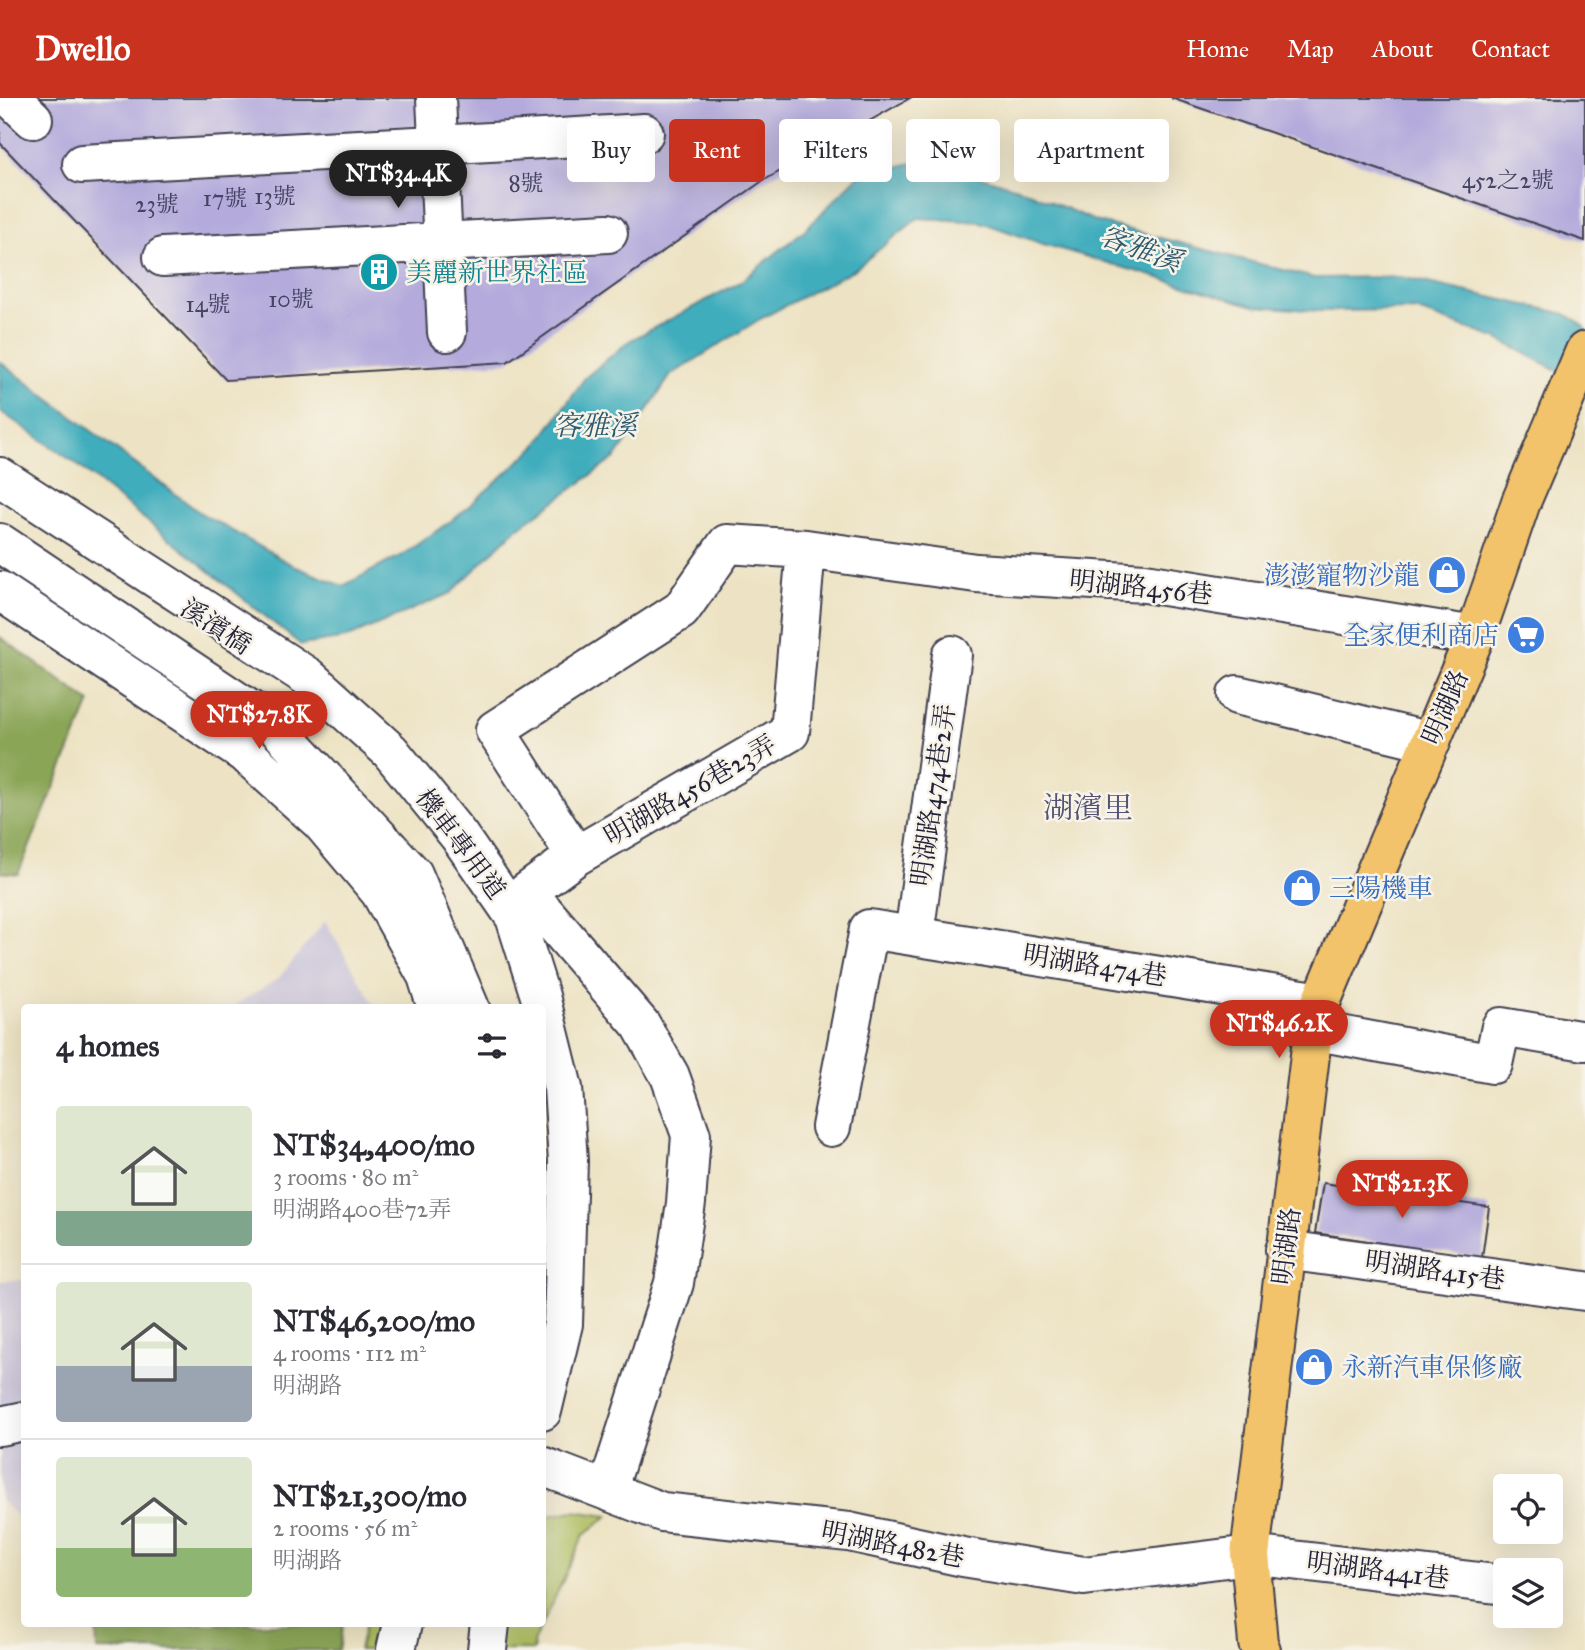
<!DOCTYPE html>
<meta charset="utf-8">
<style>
:root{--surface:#fff;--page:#f7f7f7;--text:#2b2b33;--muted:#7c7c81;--line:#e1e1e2;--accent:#c8321e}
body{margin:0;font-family:"IM FELL Great Primer","Noto Serif TC",serif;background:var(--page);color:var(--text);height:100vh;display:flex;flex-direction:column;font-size:26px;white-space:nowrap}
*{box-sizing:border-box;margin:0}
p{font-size:23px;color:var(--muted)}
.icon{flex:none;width:38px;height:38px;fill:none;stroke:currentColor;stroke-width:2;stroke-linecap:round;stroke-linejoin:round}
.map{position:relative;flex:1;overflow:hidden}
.side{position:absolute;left:21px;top:906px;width:525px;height:623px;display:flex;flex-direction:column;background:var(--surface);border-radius:7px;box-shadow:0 7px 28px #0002}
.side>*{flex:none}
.guide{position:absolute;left:567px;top:21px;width:665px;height:63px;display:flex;gap:14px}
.tools{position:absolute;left:1493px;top:1376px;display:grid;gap:14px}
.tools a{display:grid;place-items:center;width:70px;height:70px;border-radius:7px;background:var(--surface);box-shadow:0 7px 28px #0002;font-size:35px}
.price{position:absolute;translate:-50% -60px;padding:0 16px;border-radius:24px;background:var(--accent);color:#fff;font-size:23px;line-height:46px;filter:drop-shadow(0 2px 4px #0008)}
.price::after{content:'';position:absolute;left:50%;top:42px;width:21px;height:16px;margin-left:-10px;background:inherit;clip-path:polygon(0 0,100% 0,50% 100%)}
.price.on{background:#222;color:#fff}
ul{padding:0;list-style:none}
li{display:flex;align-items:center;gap:21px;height:175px;padding:0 35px}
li+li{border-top:2px solid var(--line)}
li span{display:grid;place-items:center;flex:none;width:196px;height:140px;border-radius:7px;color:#555}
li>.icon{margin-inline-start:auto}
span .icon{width:84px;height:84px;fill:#fffc;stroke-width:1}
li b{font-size:30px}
h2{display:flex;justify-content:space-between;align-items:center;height:84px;padding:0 35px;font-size:30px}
.tag{padding:0 24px;border-radius:7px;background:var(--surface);box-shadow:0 7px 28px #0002;font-size:24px;line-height:63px}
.tag.on{background:var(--accent);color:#fff}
header{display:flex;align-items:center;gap:42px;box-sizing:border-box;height:98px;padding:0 35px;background:var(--accent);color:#fff}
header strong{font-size:33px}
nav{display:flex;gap:38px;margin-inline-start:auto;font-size:24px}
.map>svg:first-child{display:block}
.industrial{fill:#c6c0d9}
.green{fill:#aebe61;stroke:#68704e;stroke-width:2}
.forest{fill:#8aa557;stroke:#566449;stroke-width:2}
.water{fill:#3fadbd;stroke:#30687c;stroke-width:2}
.building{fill:#b4abdc}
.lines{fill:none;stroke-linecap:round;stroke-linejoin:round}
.minor-casing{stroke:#403f50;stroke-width:42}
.major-casing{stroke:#403f50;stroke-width:42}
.minor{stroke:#fff;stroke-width:38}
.major{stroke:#f2c36a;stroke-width:38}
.labels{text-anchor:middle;stroke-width:5;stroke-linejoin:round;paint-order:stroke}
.number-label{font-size:23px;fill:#464463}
.culture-label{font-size:26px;fill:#0d838f;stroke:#f7f3e8;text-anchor:start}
.shop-label{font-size:26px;fill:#366cbe;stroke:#f7f3e8;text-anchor:end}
.street-label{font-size:26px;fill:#22223b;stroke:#f7f3e8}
.water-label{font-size:28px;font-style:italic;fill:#2e5a6f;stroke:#f7f3e8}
.quarter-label{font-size:30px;fill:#555273;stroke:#f7f3e8}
</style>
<header>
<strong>Dwello</strong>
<nav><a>Home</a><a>Map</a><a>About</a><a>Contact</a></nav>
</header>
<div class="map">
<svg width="1585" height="1552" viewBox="0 0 1585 1552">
<rect width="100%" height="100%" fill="#f7f3e8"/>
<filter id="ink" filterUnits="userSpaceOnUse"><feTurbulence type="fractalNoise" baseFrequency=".0143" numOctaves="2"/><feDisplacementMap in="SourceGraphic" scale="14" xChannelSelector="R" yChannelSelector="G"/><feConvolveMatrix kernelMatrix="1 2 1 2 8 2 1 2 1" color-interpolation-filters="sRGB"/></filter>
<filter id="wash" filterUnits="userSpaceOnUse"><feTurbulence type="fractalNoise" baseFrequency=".00686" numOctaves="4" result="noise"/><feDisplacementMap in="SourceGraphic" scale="28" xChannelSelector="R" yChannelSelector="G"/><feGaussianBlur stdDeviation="1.57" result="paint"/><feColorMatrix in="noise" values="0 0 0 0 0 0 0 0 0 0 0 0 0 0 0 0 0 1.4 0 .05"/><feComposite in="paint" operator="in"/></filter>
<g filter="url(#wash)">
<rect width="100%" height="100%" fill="#ede3c4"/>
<path class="industrial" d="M325 823 376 910H230L279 880Z
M24 1182V1425L0 1402V1183Z"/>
<path class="green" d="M573 1413 608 1418 584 1437 543 1525V1419Z
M365 1526H383L378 1552H359Z
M497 1526H542L533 1544 534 1552H491Z"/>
<path class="forest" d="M0 539 90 604 18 776 0 774Z
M96 1526H343L338 1552H97Z"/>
<path class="water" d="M912 65 969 75 1024 92 1095 123 1314 180 1401 179 1566 216 1585 229V287L1498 241 1415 212 1321 213 1254 208 1040 145 981 124 918 120 855 171 760 221 671 277 616 359 514 433 451 495 346 540 301 547 75 365 0 313V264L199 414 296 469 343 488 402 457 458 418 536 348 585 280 629 243 739 185 807 130 858 78Z"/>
<g id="blocks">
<path class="building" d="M0 0H910L761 84 507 264 226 282 0 45Z
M1171 0H1585V143Z
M1323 1085 1489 1109 1482 1160 1315 1135Z"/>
</g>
</g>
<g filter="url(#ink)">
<use href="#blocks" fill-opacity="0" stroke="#403f50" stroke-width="2"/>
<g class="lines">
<defs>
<path id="minor" d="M11 0 33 21
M436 0 447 234
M82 66C270 54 457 47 644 35
M163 159 608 135
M0 379 308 579 390 653 459 738 515 819 540 898 563 990 568 1063 563 1226 542 1313
M0 445 277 630 413 776 470 910
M0 493 247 657 321 724 380 794 427 878 437 910
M1237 597 1431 644
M576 758 790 634 806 451
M914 838 952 557
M1313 932 1493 966 1501 929 1585 943
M831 1029 869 831 1321 904
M1285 1152 1585 1193
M0 1328 24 1323
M542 1368 662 1414 849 1434 963 1459 1084 1478 1250 1457 1505 1487
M607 1393 674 1185 686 1105 691 1037 670 978 641 927 527 794 576 758 495 632 681 512 727 446 806 451 976 475 1145 485 1475 538
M396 1552 402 1526
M487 1552 490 1526"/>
<path id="major" d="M1261 1552 1258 1545 1250 1457 1313 932 1321 904 1475 538 1521 404 1585 253"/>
</defs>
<use href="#minor" class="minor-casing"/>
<use href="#major" class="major-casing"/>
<use href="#minor" class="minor"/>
<use href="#major" class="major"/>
</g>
</g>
<defs>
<symbol id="building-disc" viewBox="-11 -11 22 22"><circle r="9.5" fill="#0f9aa8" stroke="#f7f3e8"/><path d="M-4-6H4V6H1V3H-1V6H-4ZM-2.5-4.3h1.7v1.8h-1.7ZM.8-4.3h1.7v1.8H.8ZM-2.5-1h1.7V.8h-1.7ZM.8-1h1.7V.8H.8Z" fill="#fff"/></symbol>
<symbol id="shop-disc" viewBox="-11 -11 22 22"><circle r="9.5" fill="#3f7fe0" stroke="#f7f3e8"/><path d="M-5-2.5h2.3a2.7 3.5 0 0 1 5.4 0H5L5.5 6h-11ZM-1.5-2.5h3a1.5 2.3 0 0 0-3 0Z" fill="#fff"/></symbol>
<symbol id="supermarket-disc" viewBox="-11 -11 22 22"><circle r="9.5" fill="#3f7fe0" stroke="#f7f3e8"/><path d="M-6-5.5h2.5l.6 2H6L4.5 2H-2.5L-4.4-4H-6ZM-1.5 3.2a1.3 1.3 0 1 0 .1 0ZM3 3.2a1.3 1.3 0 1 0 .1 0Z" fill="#fff"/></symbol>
</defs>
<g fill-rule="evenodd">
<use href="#building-disc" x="357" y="152" width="44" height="44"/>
<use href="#shop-disc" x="1425" y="455" width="44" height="44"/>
<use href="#supermarket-disc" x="1504" y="515" width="44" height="44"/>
<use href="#shop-disc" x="1280" y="768" width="44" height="44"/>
<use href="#shop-disc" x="1292" y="1247" width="44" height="44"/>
</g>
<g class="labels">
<g class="number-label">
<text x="1508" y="90">452之2號</text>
<text x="526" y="93">8號</text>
<text x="275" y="106">13號</text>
<text x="225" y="108">17號</text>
<text x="157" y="114">23號</text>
<text x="291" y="209">10號</text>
<text x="208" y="214">14號</text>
</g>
<g class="culture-label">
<text x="406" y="183">美麗新世界社區</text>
</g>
<g class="shop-label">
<text x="1420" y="486">澎澎寵物沙龍</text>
<text x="1499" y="546">全家便利商店</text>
<text x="1329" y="799" text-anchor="start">三陽機車</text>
<text x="1341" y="1278" text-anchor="start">永新汽車保修廠</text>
</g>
<g class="street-label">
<text transform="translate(1141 489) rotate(6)" y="9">明湖路456巷</text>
<text transform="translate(216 528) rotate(33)" y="9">溪濱橋</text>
<text transform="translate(1445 609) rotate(-67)" y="9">明湖路</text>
<text transform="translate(690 692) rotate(-30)" y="9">明湖路456巷23弄</text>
<text transform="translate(933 697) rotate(-82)" y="9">明湖路474巷2弄</text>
<text transform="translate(461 746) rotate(53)" y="9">機車專用道</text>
<text transform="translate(1095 867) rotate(9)" y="9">明湖路474巷</text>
<text transform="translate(1286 1148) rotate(-83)" y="9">明湖路</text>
<text transform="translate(1435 1172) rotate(8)" y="9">明湖路415巷</text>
<text transform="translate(893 1446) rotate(11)" y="9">明湖路482巷</text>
<text transform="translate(1378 1472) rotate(7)" y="9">明湖路441巷</text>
</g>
<g class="water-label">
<text transform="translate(1141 150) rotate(20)" y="10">客雅溪</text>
<text x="595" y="337">客雅溪</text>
</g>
<g class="quarter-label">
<text x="1088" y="720">湖濱里</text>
</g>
</g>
</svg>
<div class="tools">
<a><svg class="icon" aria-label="locate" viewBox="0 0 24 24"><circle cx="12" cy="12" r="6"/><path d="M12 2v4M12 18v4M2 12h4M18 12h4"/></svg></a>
<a><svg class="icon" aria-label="layers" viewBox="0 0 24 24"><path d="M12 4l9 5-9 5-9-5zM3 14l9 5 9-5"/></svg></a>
</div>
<b class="price on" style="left:398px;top:112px">NT$34.4K</b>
<b class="price" style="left:259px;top:653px">NT$27.8K</b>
<b class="price" style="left:1279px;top:962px">NT$46.2K</b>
<b class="price" style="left:1402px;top:1122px">NT$21.3K</b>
<div class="guide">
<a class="tag">Buy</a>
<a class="tag on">Rent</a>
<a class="tag">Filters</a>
<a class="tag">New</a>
<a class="tag">Apartment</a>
</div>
<section class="side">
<h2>4 homes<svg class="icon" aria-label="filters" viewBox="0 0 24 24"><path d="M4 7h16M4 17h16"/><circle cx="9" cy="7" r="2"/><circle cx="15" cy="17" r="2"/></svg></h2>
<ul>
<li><span style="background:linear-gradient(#dfe7d0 75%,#7fa58c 0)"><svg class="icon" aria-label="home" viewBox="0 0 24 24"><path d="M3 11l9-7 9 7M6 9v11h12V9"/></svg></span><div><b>NT$34,400/mo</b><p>3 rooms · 80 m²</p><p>明湖路400巷72弄</p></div></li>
<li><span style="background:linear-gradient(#dfe7d0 60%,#9aa5b1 0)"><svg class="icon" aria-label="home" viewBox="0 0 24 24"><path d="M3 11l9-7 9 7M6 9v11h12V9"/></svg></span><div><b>NT$46,200/mo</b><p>4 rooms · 112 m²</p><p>明湖路</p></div></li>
<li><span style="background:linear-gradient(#dfe7d0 65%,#8fb573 0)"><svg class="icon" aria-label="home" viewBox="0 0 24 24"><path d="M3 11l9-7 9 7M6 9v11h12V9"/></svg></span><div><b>NT$21,300/mo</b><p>2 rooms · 56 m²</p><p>明湖路</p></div></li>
</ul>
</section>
</div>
